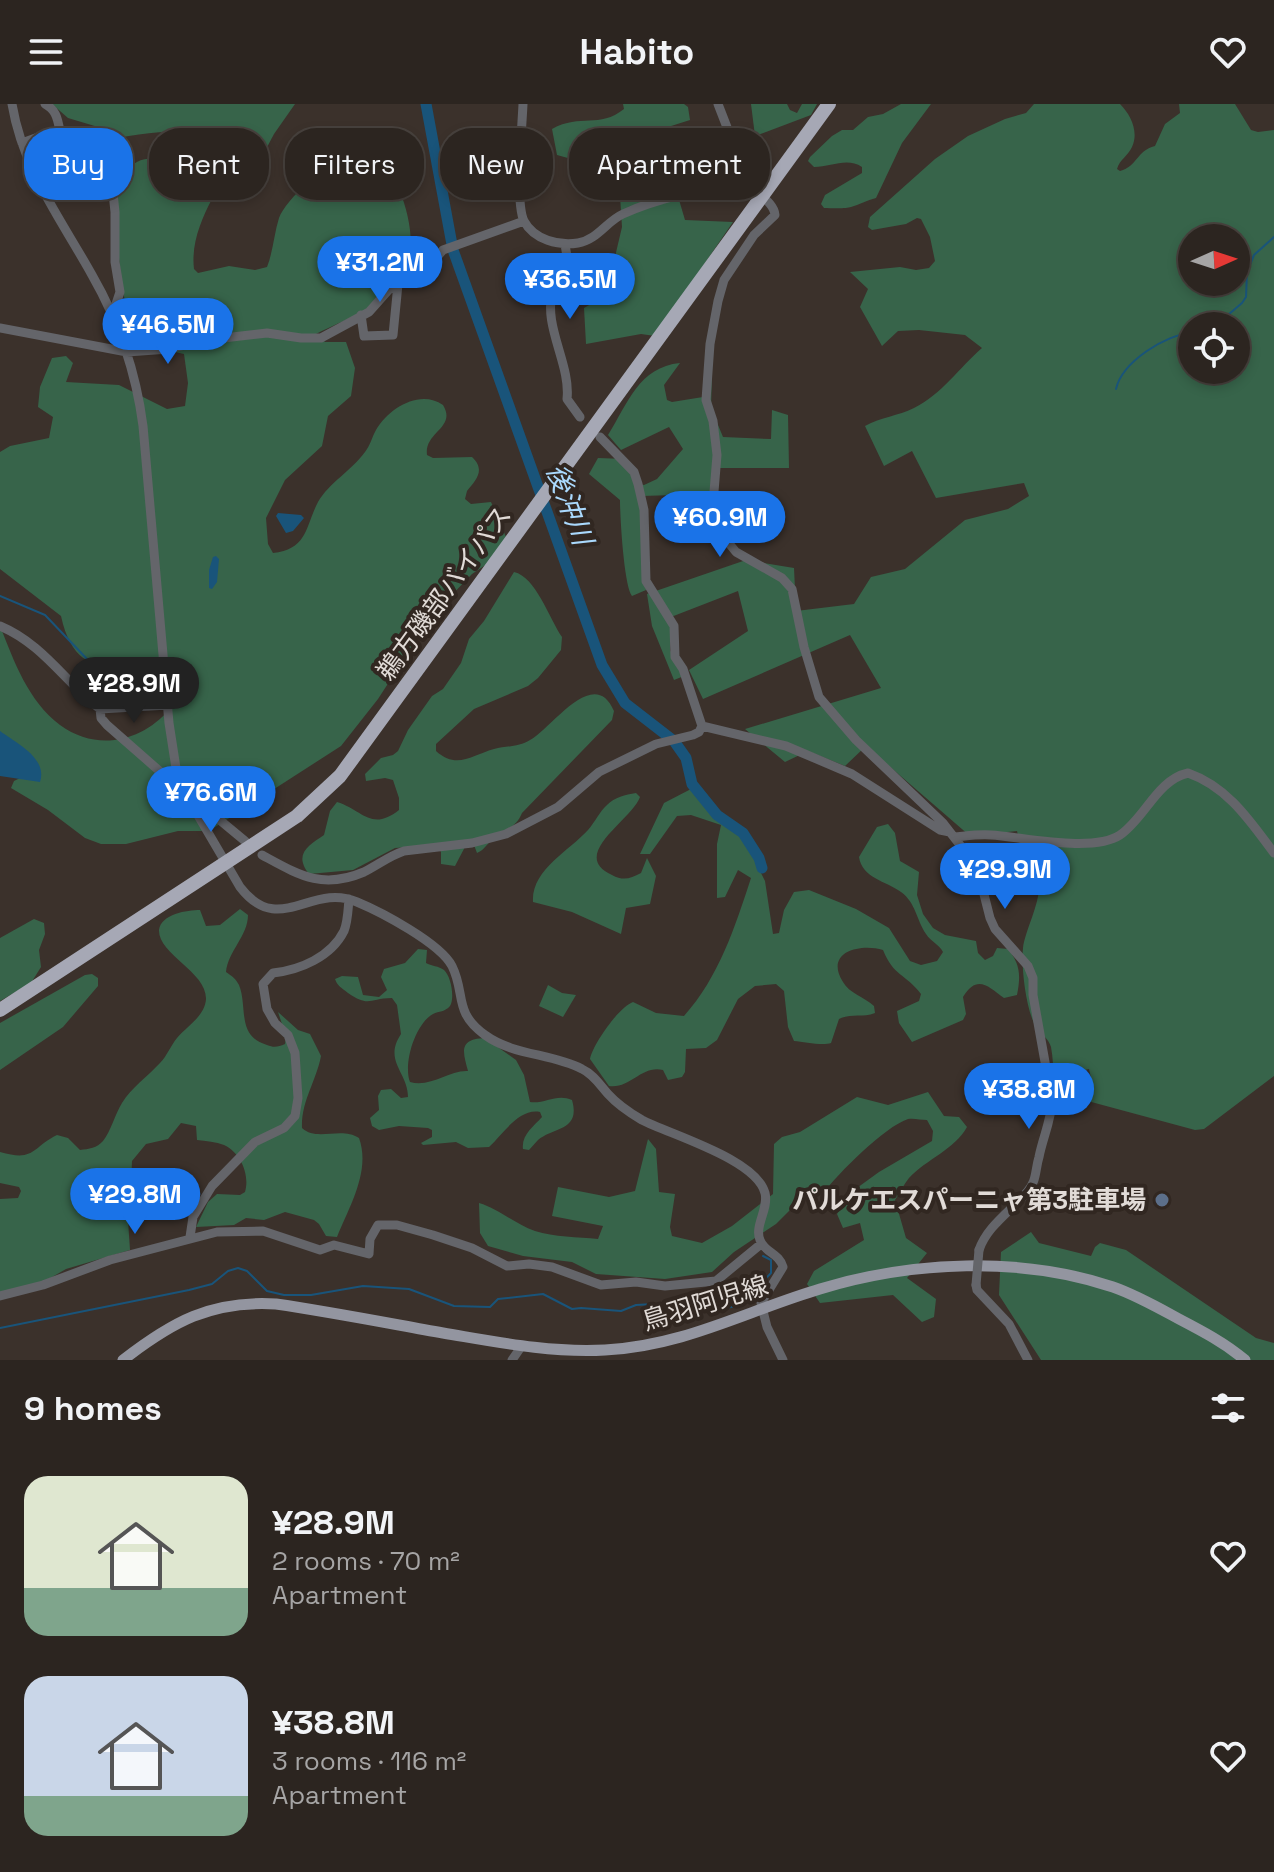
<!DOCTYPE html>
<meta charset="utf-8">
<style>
:root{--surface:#2c2520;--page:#342d29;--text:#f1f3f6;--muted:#a6a5a5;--line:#48423e;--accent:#1a73e8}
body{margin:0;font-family:"Space Grotesk","Noto Sans JP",sans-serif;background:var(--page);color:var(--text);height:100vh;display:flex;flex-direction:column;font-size:30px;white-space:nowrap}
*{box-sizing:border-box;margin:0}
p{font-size:26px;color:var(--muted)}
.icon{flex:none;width:44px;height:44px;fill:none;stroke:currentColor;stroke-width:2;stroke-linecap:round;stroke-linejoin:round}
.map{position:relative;height:1256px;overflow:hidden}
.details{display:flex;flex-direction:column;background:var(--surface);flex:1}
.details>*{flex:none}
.hud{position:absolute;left:24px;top:24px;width:800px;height:72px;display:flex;gap:16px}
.needle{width:52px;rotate:87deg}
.controls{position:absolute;left:1178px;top:120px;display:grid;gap:16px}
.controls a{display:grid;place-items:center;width:72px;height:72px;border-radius:50%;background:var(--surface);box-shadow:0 4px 12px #0003,0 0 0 2px var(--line);font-size:40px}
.price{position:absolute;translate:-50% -68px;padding:0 18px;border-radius:28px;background:var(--accent);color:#fff;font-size:26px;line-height:52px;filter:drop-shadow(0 2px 4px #0008)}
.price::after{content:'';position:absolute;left:50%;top:48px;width:24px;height:18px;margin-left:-12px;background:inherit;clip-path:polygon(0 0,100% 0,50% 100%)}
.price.selected{background:#222;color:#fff}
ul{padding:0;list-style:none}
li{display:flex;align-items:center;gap:24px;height:200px;padding:0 24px}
li span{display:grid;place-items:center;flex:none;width:224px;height:160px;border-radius:24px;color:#555}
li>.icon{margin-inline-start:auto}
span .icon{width:96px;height:96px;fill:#fffc;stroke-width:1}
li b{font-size:34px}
h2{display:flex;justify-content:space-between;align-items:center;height:96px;padding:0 24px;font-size:34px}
.chip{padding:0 28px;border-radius:32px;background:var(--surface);box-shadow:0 4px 12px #0003,0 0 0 2px var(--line);font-size:28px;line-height:72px}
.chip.selected{background:var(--accent);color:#fff}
header{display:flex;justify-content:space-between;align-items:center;height:104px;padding:0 24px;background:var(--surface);font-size:36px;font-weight:800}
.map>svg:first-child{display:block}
.green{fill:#37644a;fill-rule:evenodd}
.water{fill:#19547a}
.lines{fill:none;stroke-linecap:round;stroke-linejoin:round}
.stream{stroke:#19547a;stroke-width:2}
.river{stroke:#19547a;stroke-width:11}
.minor{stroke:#64656a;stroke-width:9}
.major{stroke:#9395a0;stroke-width:11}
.highway{stroke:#a6a8b5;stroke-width:14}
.minor-bridge{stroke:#64656a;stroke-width:9}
.service-dot{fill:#5c6f8a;stroke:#312721;stroke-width:3}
.labels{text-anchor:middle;stroke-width:8;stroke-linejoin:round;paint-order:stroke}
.street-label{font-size:26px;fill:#e1dbd7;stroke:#312721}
.poi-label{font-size:26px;font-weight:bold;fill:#e1dbd7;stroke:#312721;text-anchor:end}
.water-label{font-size:28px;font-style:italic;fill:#aad9fd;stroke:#312721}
</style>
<header><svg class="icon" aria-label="menu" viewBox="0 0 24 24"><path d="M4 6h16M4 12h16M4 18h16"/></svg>Habito<svg class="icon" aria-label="heart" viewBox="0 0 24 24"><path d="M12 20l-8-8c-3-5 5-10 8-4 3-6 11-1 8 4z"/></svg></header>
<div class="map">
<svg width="1274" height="1256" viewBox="0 0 1274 1256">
<rect width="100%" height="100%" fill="#3b312b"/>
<path class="green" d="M52 0H295L274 30 247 81 212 95C201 116 191 140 194 165L198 169 229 162 255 166 267 163C273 148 274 130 279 114 286 95 327 59 345 48 353 46 362 45 370 49 398 62 417 125 409 154 405 167 395 181 387 191 377 204 333 221 316 230L325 238H346L355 264 351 292 328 312 322 342 285 376 266 414 268 440 273 449C308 445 305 423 318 398 329 379 352 366 365 348 370 342 372 333 376 326 389 304 420 285 443 301 457 324 424 328 427 351L433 354 472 353C486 366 476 376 467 387L465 395 471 400 491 398 506 433 490 458 472 470 447 496 415 538 378 595 341 642 209 727H178L126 740H101L85 734 48 706 11 684 14 677 24 672 0 632V522C14 557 28 597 60 621 97 648 141 638 170 605 178 595 185 586 183 572 148 539 80 600 61 512L0 465V348L10 342 49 334 53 313 38 303 40 283 52 254 66 252 73 259 66 278 119 281 167 305 185 302 188 279 184 250C165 246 149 240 135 226 121 211 113 106 118 85 120 80 126 67 130 63 148 46 171 60 190 60 196 60 203 57 208 55L212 39 205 29C169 25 134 30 99 38L98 23 68 14Z
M623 0H684L688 3 690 16 668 23 662 38 685 116 733 118 655 232 641 230 586 240 584 204 622 182 614 157 622 123 620 92 580 86 575 56 557 51 552 25C581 9 599 25 624 5Z
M751 0H787L790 6 797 9 802 0H817L811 11 755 32Z
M901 0H931L902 39 876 94C867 96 859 101 851 103 846 105 830 104 824 104L821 100 825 91 862 69V63C847 53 831 63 814 63L808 57 810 53 832 32 842 26H853L868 13 883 10Z
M1034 0H1120C1131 11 1139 28 1132 43 1128 52 1120 55 1117 65L1120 67C1138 62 1136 47 1155 42L1165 20 1180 9 1179 0H1235L1251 26 1258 28 1274 26V972L1204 1025 1195 1026 1058 989 1092 978 1089 965 1054 974C1053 964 1053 953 1051 943 1049 935 1041 930 1036 923 1026 906 1021 864 1023 844 1026 818 1058 772 1023 754L1017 727 970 732 866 642 845 662 808 647 785 658 745 625 881 584 850 531 703 595 689 566 748 527 738 487 671 513 670 546 684 572 674 576 652 522 647 490 746 456 794 464 796 507 854 500 871 473 905 465 965 416 1008 405 1029 392 1024 379 936 394 912 347 884 362 865 322C881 313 898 312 914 304 942 290 959 264 982 244L965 231 919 226 898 227 882 242 860 203 868 185 850 168 900 163 916 166 929 164 935 157 930 133 921 115 917 114 906 120 872 126 868 123 870 113 935 55 968 32 1005 15 1026 9ZM1192 134H1236V178H1192ZM1192 222H1236V266H1192Z
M680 259 664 281 667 296 672 298 703 293 712 270 711 304 723 333 771 335 772 306 788 311 789 364H720L711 390 641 392 646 486 632 492C624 482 620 413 620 396L589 370 598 354 625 355 640 380 644 381 657 375 683 345 669 323 621 346 608 331C628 299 639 263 680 259Z
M514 468C536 473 549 514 562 533L561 546 538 574 528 582 474 605 436 640V647C457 666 472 651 494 645 506 642 519 643 530 636 551 625 594 560 614 607L612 616 522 709C516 724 504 726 492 736 486 741 484 746 477 749L474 741H466L455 762 441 760V748L437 741 395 744 353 766 309 770C293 750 309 741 324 731L330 707 337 698C363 706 371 728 399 706V694L393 676 385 674 366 677 365 670 381 654 393 651 398 647 408 626 432 592 443 585 461 559 469 535 484 517Z
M691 685 709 708 741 732 750 747 765 777 773 830 779 829 784 806 794 788 809 786 856 805 889 824 910 857 921 861 937 857 943 848C939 840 931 838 926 830 916 815 916 799 901 788 886 777 862 774 859 753L877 723 888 720 895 729 900 757 919 768 917 791 923 810 933 824 945 831 976 837 978 849 985 856 993 852 997 844 1008 845C1020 860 1021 871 1017 891L1004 894C988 882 977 870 963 893L966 910 963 916 912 938 899 919 897 907 919 897 921 890C905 869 894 873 883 846 860 839 824 848 843 878 849 889 864 893 874 902L875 909C862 914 851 909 839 915L831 939C823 942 804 938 794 937L788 923 784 887 776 880 755 882 738 895 717 936 706 944 686 945 685 968 682 973 668 976 663 966C641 961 631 985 609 982L590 955C593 940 619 903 633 898L656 909 684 912C719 873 735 823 751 774L738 766 725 793 717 794V740L721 721 691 711 677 712 650 750H640L664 699Z
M636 689 640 693C632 716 568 751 612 771 623 777 630 775 641 769L647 754 656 772 650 800 626 804 621 830 572 808 533 798C531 766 569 747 588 726 595 718 600 707 607 701 615 693 625 691 636 689Z
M240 805 248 811C248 832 228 847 226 868 232 872 236 875 239 881 248 903 236 932 267 941 274 944 278 943 285 940L286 932 278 908 298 926 310 930 321 952C316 978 301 997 302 1024 317 1038 341 1022 359 1034 371 1067 349 1103 337 1133L326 1132 319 1120 314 1116 285 1108 264 1116 246 1114 234 1121 196 1123 208 1098 217 1090 240 1091 245 1088C250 1071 241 1049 224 1041 216 1038 206 1037 197 1036L196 1022 181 1019 168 1035 146 1040 132 1057 131 1083 134 1097 128 1116 130 1146 66 1165 40 1180 0 1189V1095L18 1094 21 1087 19 1083 0 1079V1048C35 1058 31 1044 57 1031L68 1034 80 1046C89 1045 97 1044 103 1037 111 1027 115 1010 122 999 131 984 148 972 160 959 167 952 171 941 177 934 187 922 205 912 206 895 207 868 158 850 159 826 161 810 187 806 200 806L206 822 220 821Z
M34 815 44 819 45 830 39 846 41 863 31 879 0 897V834Z
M418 845 427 846 426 859C431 862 439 862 444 866 451 872 455 894 450 902 445 908 439 907 433 910 415 920 403 960 410 978 431 984 448 966 468 967 463 948 458 935 485 934L516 956 524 971 530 998C545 1000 557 989 572 996 581 1027 553 1023 538 1036 535 1039 532 1043 529 1046L523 1045C521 1031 534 1022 542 1013L540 1008C519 1004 503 1030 489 1043L468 1044 456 1038 423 1041 421 1039 432 1033V1026L428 1024 399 1022 379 1026 372 1022 370 1014 379 1006 378 992 381 986 391 985 401 994 408 993C408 968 383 957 401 930L397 901 392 894C369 894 370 904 348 889 341 883 338 883 335 875L342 872 358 873 363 891 379 893 387 886 381 873 384 865 405 859Z
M92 870 98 874V882L63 923 0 966V919L85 871Z
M548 881 562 889 576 891 563 913 539 902Z
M928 988 944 1012 959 1013 967 1023C955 1045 927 1055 909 1074 904 1080 900 1089 895 1096L906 1134 927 1149 907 1174 936 1195 934 1213 922 1218 893 1191 820 1199 807 1180 814 1167 864 1136 860 1119 843 1124 837 1110 850 1089 879 1068 932 1037 933 1027 927 1016C921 1016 914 1014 908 1015 884 1023 839 1069 823 1089L804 1092 776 1120 734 1148 712 1168 665 1175 596 1170 572 1158 523 1152 488 1142 480 1129 479 1099C499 1105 515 1120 535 1127 554 1133 578 1133 598 1135L603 1122 552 1112 558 1083 609 1093 635 1087 648 1035 656 1045 659 1088 675 1090 670 1123 672 1132 702 1139 732 1122 773 1090 774 1040 782 1033 800 1028 857 993 888 1001Z
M1031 1128 1039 1139 1091 1152 1095 1143 1100 1139 1126 1146 1256 1234 1274 1239V1256H1041L999 1191 1001 1148Z"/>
<path class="water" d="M278 409 301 411 304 414 293 427 286 429 276 412Z
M216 452 219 455 217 478 212 485 209 484V466L213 453Z
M0 627C16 639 48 654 40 678L0 672Z"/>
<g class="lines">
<path class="stream" d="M1215 222 1242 199 1246 193 1247 168 1254 151 1274 133
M1116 285C1122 258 1166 230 1192 229
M0 492 45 511 109 578
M0 1224 189 1186 212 1180 228 1167 238 1164 247 1167 267 1187 284 1191H311L363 1182 409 1185 454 1202 490 1203 498 1195 543 1190 572 1205 581 1204 621 1207 636 1201 654 1200 685 1207 716 1206 741 1201 771 1169V1156L763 1152"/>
<path class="river" d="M426 0 453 146 602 561 625 599 674 637 686 654 692 680 717 711 743 729 759 754 762 764"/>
<path class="minor" d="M12 0C23 66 61 115 92 171 119 218 136 268 143 322L169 619 176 664 186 691 240 783C279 834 311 778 357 798 381 808 440 839 452 862 466 890 453 908 485 931 514 952 551 949 582 965 593 970 600 981 608 990 617 1000 630 1009 642 1016 671 1031 756 1055 765 1089 769 1105 754 1122 760 1136 765 1149 779 1149 783 1163L761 1199 767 1223 783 1256
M45 0C62 9 56 25 65 40 73 53 89 49 100 57L113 89 115 108V158L120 188 115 203 110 206
M523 0C522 24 515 99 524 117 534 136 559 142 578 139 597 136 607 117 623 110 662 92 707 84 749 80
M718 0 749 80C757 90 774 98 775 111L754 131 724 176 718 197 710 240 706 296 713 317 717 351 713 400 718 426 736 448 782 474 792 485 804 543 819 593 856 636 943 719 977 763 990 814 995 825 1028 862 1033 874V891L1052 997C1051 1017 1043 1033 1039 1053 1035 1066 1037 1077 1027 1088 1011 1107 987 1122 979 1146
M22 39 60 25
M565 140 570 172 567 177 553 186C542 221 571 260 567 295L580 313
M361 211 364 232 393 231 398 180
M0 224 127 248 169 245 206 236 267 229 301 234H321L369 208 393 181 417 176 443 146 524 117
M600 333 634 368 638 380 644 406 646 477 674 522 675 553 683 565 702 622
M0 522C43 540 65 578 100 605L101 614 107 621 172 678
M100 605 168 601
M702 622 786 642 852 670 940 726 950 728
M198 698 245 737
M954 733C966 732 979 730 991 731 1023 733 1093 749 1120 731 1145 714 1157 676 1188 669 1228 683 1250 717 1274 749
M262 751C299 771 322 786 364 768 378 761 389 752 404 747L472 739 506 730 558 703 599 668 656 640 693 631 699 628 702 622
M190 1133 193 1113 212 1082 255 1038 284 1024 295 1012 298 994 295 949 288 931 275 919 267 905 263 880 273 869C300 866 331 853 344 827 348 817 348 805 349 795
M976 1181 977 1186 1009 1220 1028 1256
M0 1192 43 1181 110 1156 217 1128 263 1127 320 1146 334 1141 369 1150 370 1135 378 1121H397L433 1131 472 1144 507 1162 529 1160 552 1163 601 1181 636 1178 665 1182 716 1177 761 1140
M512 1256 521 1243"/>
<path class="major" d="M123 1256C172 1218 211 1196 276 1200 331 1208 387 1219 443 1229 497 1238 550 1249 605 1246 684 1242 746 1207 820 1185 912 1157 1021 1152 1113 1183 1136 1191 1157 1203 1179 1215 1202 1227 1225 1239 1245 1256"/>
<path class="highway" d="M0 906 297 712 340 672 829 0"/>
<path class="minor-bridge" d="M976 1181 979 1146"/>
</g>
<circle class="service-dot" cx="1162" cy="1096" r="8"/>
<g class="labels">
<g class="street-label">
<text transform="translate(444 489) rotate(-54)" y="9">鵜方磯部バイパス</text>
<text transform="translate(705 1199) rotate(-17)" y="9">鳥羽阿児線</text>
</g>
<g class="poi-label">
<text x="1146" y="1105">パルケエスパーニャ第3駐車場</text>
</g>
<g class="water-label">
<text transform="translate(570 400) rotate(70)" y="10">後沖川</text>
</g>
</g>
</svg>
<div class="controls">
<a><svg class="needle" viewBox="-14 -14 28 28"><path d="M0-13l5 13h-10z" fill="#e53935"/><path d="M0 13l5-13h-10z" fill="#a6a5a5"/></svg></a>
<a><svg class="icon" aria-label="locate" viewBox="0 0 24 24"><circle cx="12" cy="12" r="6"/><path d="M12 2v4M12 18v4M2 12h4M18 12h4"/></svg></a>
</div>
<b class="price" style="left:380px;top:200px">¥31.2M</b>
<b class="price" style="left:570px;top:217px">¥36.5M</b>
<b class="price" style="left:168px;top:262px">¥46.5M</b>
<b class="price" style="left:720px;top:455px">¥60.9M</b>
<b class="price selected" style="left:134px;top:621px">¥28.9M</b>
<b class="price" style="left:211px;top:730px">¥76.6M</b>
<b class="price" style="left:1005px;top:807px">¥29.9M</b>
<b class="price" style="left:1029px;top:1027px">¥38.8M</b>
<b class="price" style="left:135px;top:1132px">¥29.8M</b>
<div class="hud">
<a class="chip selected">Buy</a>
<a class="chip">Rent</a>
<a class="chip">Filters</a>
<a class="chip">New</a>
<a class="chip">Apartment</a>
</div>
</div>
<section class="details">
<h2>9 homes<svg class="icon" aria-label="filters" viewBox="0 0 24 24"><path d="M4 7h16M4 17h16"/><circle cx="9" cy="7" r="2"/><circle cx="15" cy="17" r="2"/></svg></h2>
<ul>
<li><span style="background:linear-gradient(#dfe7d0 70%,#7fa58c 0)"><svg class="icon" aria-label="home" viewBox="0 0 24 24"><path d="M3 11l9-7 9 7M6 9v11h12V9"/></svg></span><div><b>¥28.9M</b><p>2 rooms · 70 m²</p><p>Apartment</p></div><svg class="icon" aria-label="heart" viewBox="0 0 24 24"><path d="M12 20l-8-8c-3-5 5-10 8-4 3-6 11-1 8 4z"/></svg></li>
<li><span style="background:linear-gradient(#c9d6e8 75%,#7fa58c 0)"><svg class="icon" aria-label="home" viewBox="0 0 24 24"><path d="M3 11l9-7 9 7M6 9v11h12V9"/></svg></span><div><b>¥38.8M</b><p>3 rooms · 116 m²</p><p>Apartment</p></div><svg class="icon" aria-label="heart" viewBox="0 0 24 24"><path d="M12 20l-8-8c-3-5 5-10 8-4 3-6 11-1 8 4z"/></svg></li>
</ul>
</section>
